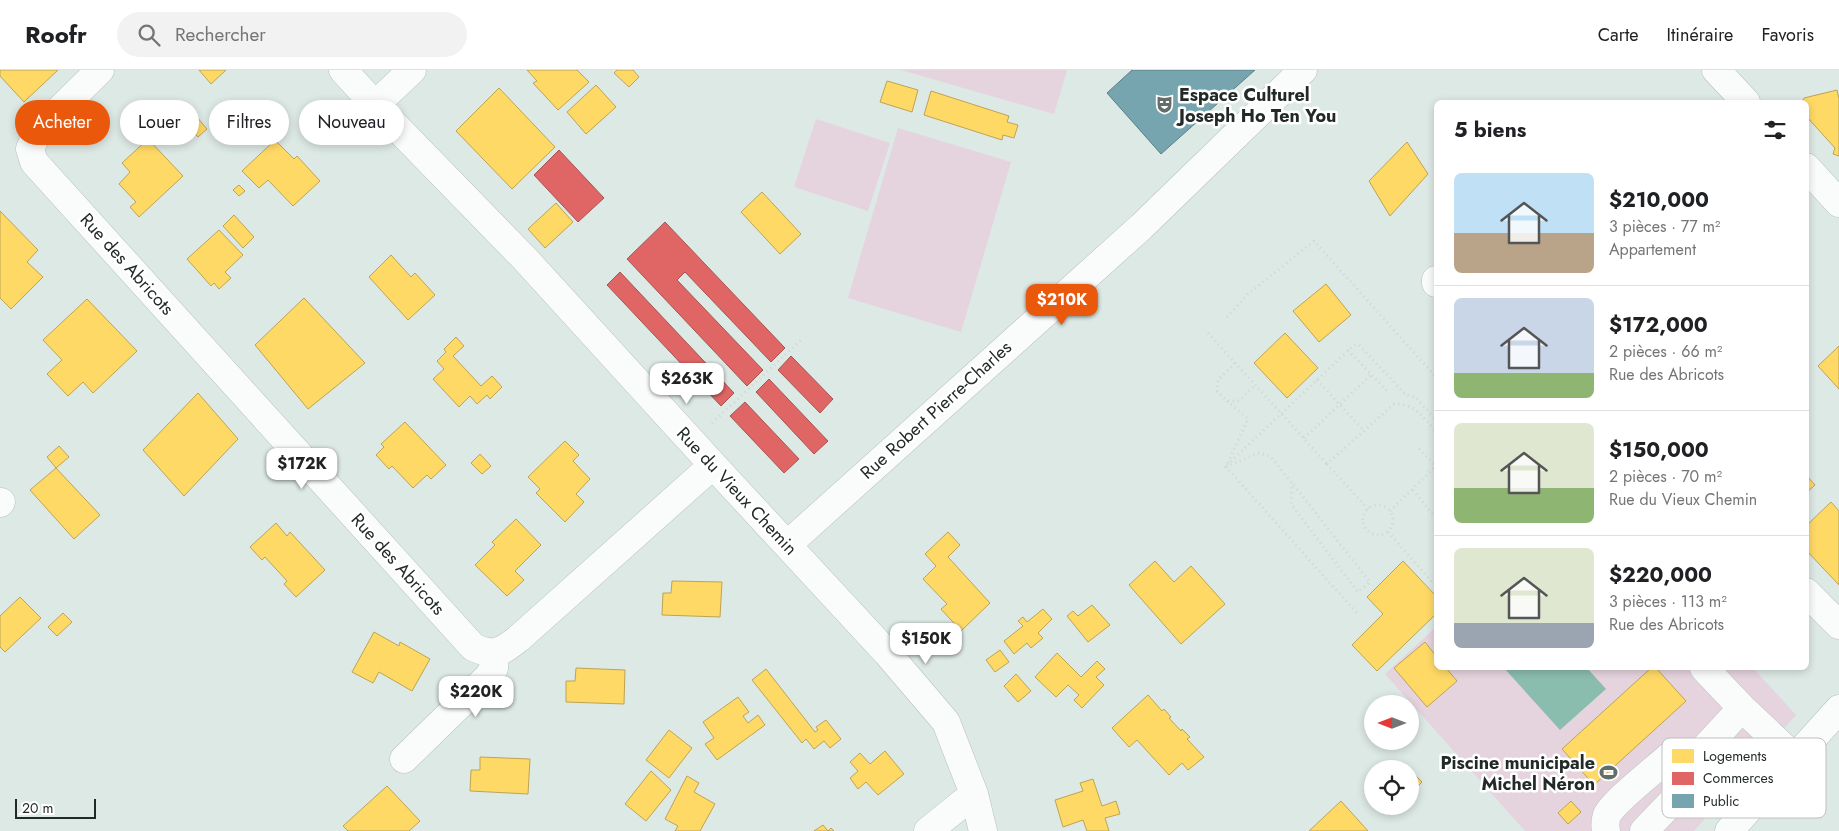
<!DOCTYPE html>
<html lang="fr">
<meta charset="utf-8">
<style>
:root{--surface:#fff;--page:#f2f2f2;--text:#202124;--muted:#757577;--line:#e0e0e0;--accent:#ea580c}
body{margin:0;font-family:Jost,sans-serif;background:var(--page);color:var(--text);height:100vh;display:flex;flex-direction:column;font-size:19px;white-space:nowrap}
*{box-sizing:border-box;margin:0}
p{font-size:16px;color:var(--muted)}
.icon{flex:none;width:28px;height:28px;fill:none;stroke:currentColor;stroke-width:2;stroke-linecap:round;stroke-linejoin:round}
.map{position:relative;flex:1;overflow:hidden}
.panel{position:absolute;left:1434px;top:30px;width:375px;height:570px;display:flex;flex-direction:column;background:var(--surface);border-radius:8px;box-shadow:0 2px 8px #0003}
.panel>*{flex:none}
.hud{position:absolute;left:15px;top:30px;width:475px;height:45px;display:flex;gap:10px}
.needle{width:32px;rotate:270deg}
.tools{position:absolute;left:1364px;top:625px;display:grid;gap:10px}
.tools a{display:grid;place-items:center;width:55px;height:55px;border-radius:50%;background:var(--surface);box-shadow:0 2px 8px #0003;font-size:25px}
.scale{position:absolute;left:15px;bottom:12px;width:81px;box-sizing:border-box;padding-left:5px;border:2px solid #222a27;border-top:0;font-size:14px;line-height:18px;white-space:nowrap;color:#222a27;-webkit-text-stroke:4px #fff;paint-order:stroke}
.price{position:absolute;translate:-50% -42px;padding:0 11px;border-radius:10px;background:#fff;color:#222;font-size:16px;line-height:32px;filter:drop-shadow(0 1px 2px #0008)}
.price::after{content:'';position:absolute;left:50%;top:30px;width:15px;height:11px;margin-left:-8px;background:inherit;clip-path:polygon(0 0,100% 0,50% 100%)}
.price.active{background:var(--accent);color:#fff}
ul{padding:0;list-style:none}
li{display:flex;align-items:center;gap:15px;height:125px;padding:0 20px}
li+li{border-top:1px solid var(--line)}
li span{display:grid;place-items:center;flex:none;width:140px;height:100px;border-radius:8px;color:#555}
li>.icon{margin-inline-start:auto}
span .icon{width:60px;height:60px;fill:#fffc;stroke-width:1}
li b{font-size:21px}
h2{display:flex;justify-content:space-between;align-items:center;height:60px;padding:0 20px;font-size:21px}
.pill{padding:0 18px;border-radius:22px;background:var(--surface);box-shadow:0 2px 8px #0003;font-size:18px;line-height:45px}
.pill.active{background:var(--accent);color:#fff}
header{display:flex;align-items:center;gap:30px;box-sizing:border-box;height:70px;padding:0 25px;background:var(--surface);border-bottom:1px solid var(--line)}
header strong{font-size:24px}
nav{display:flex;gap:28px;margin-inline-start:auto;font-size:18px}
.search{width:350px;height:45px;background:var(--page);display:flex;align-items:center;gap:12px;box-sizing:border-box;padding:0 18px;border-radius:28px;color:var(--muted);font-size:19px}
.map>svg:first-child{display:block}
.green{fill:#e5d3de}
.water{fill:#8abdad}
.homes{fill:#ffd966;stroke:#bda453}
.shops{fill:#e06666;stroke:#a75453}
.public{fill:#76a5af;stroke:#5d8086}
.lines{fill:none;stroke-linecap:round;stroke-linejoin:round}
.minor-casing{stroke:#b8c1be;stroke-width:29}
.path{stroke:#d1d5d3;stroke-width:3;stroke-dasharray:1 4;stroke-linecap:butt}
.minor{stroke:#fafcfb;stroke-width:28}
.labels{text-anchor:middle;stroke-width:5;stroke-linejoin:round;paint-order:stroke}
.poi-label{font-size:18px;font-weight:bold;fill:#222a27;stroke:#fff;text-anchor:start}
.street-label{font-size:18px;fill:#222a27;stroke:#fff}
.key{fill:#fff;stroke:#bdbfbe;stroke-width:1}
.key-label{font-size:14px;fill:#222a27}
</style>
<header>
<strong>Roofr</strong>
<div class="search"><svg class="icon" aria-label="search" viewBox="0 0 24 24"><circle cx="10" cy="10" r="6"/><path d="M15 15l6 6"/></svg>Rechercher</div>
<nav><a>Carte</a><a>Itinéraire</a><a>Favoris</a></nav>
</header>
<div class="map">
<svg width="1839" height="761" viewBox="0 0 1839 761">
<rect width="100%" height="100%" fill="#dde9e5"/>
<path class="green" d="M901 0H1067L1054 44Z
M816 49 890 73 868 141 794 117Z
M898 58 1011 92 961 262 848 228Z
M1436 557V598H1753L1796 645 1694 761H1525L1385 604Z"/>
<path class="water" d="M1504 598H1587L1606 619 1560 660Z"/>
<path class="homes" d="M0 0H58L24 32 0 6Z
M199 0H226L211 14Z
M527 0H577L589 12 558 40 533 13 537 11Z
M617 0H633L639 7 629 17 614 3Z
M887 11 918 20 912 42 880 32Z
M596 15 616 37 586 64 567 42Z
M499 18 555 77 512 119 456 61Z
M1837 20 1839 29V86L1833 84 1835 78 1806 46V32H1802L1804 28Z
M931 21 1009 46 1007 52 1018 55 1014 68 1003 65 1002 70 924 45Z
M196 46 207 59 198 67 187 55Z
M148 69 183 106 139 147 130 137 136 132 119 114 130 102 122 93Z
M275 70 294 89 297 86 320 111 293 136 268 110 259 118 242 101Z
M1407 72 1428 104 1390 146 1369 111Z
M239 115 245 121 239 126 233 120Z
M762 122 801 164 780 184 741 142Z
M556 133 573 152 545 178 528 159Z
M0 141 38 180 27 192 43 207 11 239 0 228Z
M234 145 254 167 243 178 223 156Z
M219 160 243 185 225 202 231 208 219 219 214 213 211 216 187 189Z
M391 185 411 207 415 203 435 225 408 250 369 207Z
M1326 214 1351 245 1319 272 1293 241Z
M304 228 365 293 308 339 255 275Z
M87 229 137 281 93 323 83 312 68 326 47 304 62 290 43 270Z
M1285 263 1318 298 1287 328 1254 293Z
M456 267 464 276 453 286 481 316 492 306 502 317 490 329 487 325 477 334 470 326 459 337 433 309 444 299 437 291 446 282 444 279Z
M1839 276V319L1818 296Z
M198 323 238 369 184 426 143 380Z
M405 352 446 395 431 409 427 405 413 418 392 396 389 399 376 385 384 377 381 374Z
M565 371 579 385 573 391 590 409 576 424 584 432 565 452 536 423 540 419 528 407Z
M59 376 69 387 56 398 47 387Z
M480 384 491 396 482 404 471 393Z
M56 398 100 445 74 469 30 420Z
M1806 405 1815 415 1806 423Z
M1831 432 1839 441V515L1806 480V456Z
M516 449 541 475 515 501 524 510 507 526 475 495 495 475 492 472Z
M276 453 287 466 290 462 325 500 296 527 284 514 287 511 265 487 262 490 250 477Z
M948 462 960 475 948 487 990 533 961 561 941 539 947 534 923 509 936 496 925 484Z
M1155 491 1174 512 1191 496 1225 534 1181 574 1129 515Z
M1403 491 1436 526V544L1377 601 1352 575 1383 544 1367 527Z
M672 511 722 512 720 547 662 545 663 523H671Z
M20 527 41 548 5 582 0 577V546Z
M1092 535 1110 555 1088 572 1067 546 1073 541 1078 546Z
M1043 539 1052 549 1038 563 1043 568 1031 578 1027 573 1014 584 1004 571 1023 556 1018 551 1023 547 1027 552Z
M63 543 72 552 57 566 48 557Z
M374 562 399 576 400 572 430 589 412 621 379 602 373 613 352 602Z
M1425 572 1436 586V598H1446L1457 611 1427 637 1394 598Z
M1000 580 1009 592 995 602 986 590Z
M1057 583 1081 607 1097 591 1105 599 1096 607 1104 615 1082 638 1074 630 1079 625 1068 615 1056 627 1035 607Z
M576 598 625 600 624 634 566 632V611H575Z
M1651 598H1656L1686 631 1594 715 1562 679Z
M766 599 815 662 818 660 816 657 826 650 841 669 830 678 824 671 814 679 806 669 802 673 752 610Z
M1016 604 1031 621 1018 632 1004 616Z
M1148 625 1162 641 1164 639 1171 647 1169 648 1181 661 1182 659 1190 667 1187 669 1204 687 1188 700 1182 693 1169 705 1137 670 1129 677 1112 658Z
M738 627 749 642 743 646 748 653 758 645 765 655 717 690 705 674 714 668 703 652Z
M669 660 692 678 669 708 646 690Z
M885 681 904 704 878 725 866 712 858 719 850 708 858 701 850 692 860 683 870 694Z
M480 687 530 689 528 724 470 721 471 700H480Z
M1402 692 1408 699H1395Z
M1410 700 1422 712 1410 724Z
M651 701 671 720 646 751 625 734Z
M687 706 699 713 694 722 715 734 700 761H675L678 756 665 749Z
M1093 709 1102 736 1116 731 1120 744 1105 748 1109 761H1087L1083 750 1063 757 1055 730 1083 721 1080 713Z
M387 716 420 751 409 761H348L343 756Z
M1341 731 1368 761H1309Z
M1571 731 1581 742 1568 754 1558 743Z
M1380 736H1398L1389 745Z
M823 755 828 761 831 758 834 761H814Z"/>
<path class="shops" d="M559 80 604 128 578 152 534 105Z
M665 152 785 278 771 292 685 202 677 210 763 300 747 316 627 189Z
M620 202 734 323 721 336 607 215Z
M791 286 833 329 820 343 778 300Z
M769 309 828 371 814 384 756 322Z
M745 332 799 389 784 403 730 346Z"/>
<path class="public" d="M1132 0H1255L1161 84 1107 23Z"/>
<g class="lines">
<defs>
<path id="minor" d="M100 0 38 61 30 79 34 92 473 577C494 587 501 582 518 569L713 395
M343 0 375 35 526 190 713 395 888 584 946 652 974 724 983 761
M1716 0 1746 32
M375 35 412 0
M1806 97 1839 133
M1436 210V213
M0 433 1 432
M787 475 1141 157 1303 0
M1806 522 1839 555
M1704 598 1742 638 1795 688
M404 689 488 607 494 598 495 583
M1691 693 1742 638
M928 761 974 724
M1606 761C1605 756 1605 751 1607 745 1614 731 1657 698 1671 685 1690 684 1696 695 1691 712L1644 761
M1729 761 1839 639"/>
</defs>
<use href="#minor" class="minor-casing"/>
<path class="path" d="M1227 247 1248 224 1314 171 1436 307
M1208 263 1327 394
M1348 280 1389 323
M1235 293 1218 310 1217 321 1227 331H1239L1255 315
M1317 310 1364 361
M1227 331 1248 349 1226 397 1357 543
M712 353 801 270
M1304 368 1372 304
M1419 379 1436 396
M1227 395 1354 275H1359L1406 325 1415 327 1436 350
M1226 397 1258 383 1270 386 1292 413 1370 512 1358 522 1291 434 1292 413
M1413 420 1436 448
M1363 450a15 15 0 1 1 30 0a15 15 0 1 1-30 0Z
M1368 439 1327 394 1394 334C1416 334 1423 347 1436 362
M1390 441 1436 396
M1388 462 1433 513 1436 514"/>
<use href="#minor" class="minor"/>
</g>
<defs>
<symbol id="theatre-bare" viewBox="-9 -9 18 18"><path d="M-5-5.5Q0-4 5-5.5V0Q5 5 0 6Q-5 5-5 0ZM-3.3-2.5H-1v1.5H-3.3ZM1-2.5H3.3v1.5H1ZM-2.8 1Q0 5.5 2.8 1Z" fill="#636d6a" stroke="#fff" stroke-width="2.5" paint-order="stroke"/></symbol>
<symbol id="stadium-bare" viewBox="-9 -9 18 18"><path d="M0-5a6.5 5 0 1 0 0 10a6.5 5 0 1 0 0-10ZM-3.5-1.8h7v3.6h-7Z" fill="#636d6a" stroke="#fff" stroke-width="2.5" paint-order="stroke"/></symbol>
</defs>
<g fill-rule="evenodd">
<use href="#theatre-bare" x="1152" y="22" width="25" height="25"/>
<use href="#stadium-bare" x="1596" y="690" width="25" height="25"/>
</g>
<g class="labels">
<g class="poi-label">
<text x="1179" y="31">Espace Culturel<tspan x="1179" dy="21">Joseph Ho Ten You</tspan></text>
<text x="1595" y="699" text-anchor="end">Piscine municipale<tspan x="1595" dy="21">Michel Néron</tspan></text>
</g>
<g class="street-label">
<text transform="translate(127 194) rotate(48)" y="6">Rue des Abricots</text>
<text transform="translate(936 340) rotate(-42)" y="6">Rue Robert Pierre-Charles</text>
<text transform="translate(737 421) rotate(47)" y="6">Rue du Vieux Chemin</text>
<text transform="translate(398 494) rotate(48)" y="6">Rue des Abricots</text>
</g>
</g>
<rect x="1662" y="668" width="164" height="80" rx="8" class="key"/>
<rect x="1672" y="679" width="22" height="14" fill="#ffd966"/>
<rect x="1672" y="702" width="22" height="13" fill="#e06666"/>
<rect x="1672" y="724" width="22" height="14" fill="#76a5af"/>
<g class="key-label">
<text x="1703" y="691">Logements</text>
<text x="1703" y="713">Commerces</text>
<text x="1703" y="736">Public</text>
</g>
</svg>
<div class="tools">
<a><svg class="needle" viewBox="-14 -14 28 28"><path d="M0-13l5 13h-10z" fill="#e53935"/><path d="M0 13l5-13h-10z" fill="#757577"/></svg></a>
<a><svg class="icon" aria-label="locate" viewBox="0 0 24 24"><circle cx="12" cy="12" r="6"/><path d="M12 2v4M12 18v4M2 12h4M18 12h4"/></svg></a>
</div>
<div class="scale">20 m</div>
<b class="price active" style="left:1062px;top:256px">$210K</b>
<b class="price" style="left:687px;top:335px">$263K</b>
<b class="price" style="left:302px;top:420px">$172K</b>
<b class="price" style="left:926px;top:595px">$150K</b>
<b class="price" style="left:476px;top:648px">$220K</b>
<div class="hud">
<a class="pill active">Acheter</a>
<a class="pill">Louer</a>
<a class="pill">Filtres</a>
<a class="pill">Nouveau</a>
</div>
<section class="panel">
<h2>5 biens<svg class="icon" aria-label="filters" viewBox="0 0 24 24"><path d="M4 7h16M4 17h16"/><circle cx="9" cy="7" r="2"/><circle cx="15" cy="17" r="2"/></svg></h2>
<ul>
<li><span style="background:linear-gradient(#bfe0f5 60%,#b9a48a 0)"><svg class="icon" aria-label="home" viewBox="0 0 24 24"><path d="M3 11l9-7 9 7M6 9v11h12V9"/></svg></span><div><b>$210,000</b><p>3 pièces · 77 m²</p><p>Appartement</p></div></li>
<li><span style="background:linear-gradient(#c9d6e8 75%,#8fb573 0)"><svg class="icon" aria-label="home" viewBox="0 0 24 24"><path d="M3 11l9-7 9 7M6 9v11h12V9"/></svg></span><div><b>$172,000</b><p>2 pièces · 66 m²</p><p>Rue des Abricots</p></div></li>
<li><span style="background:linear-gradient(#dfe7d0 65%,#8fb573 0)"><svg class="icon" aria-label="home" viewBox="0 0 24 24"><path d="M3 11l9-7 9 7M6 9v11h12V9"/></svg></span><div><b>$150,000</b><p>2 pièces · 70 m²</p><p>Rue du Vieux Chemin</p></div></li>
<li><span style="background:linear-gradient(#dfe7d0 75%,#9aa5b1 0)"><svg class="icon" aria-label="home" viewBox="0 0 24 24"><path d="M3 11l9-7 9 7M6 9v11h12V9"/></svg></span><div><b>$220,000</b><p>3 pièces · 113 m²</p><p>Rue des Abricots</p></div></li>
</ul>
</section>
</div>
